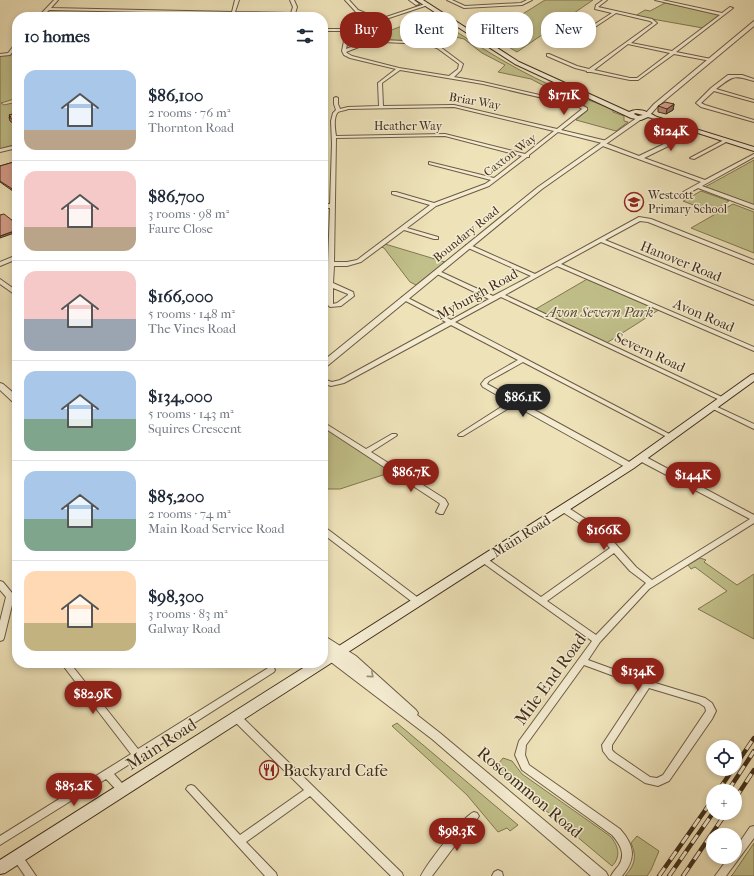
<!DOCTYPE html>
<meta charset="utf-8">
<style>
:root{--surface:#fff;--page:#f2f2f3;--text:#1f2937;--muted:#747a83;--line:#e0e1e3;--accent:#8f2418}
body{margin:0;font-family:"IM FELL French Canon",serif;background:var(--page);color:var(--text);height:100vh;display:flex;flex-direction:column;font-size:15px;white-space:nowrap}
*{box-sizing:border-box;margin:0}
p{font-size:13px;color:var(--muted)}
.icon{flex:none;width:22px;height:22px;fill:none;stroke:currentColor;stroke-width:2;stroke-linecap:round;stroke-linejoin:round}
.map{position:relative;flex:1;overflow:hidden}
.sheet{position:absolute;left:12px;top:12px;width:316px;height:656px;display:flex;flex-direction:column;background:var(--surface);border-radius:16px;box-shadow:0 2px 6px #0003}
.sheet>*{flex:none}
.banner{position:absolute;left:340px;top:12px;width:354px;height:36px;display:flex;gap:8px}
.controls{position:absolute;left:706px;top:740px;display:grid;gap:8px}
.controls a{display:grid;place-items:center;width:36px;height:36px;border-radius:50%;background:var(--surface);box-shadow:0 2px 6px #0003;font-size:20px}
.price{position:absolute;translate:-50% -34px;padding:0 9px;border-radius:14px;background:var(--accent);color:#fff;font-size:13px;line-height:26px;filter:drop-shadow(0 1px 2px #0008)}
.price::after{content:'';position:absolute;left:50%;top:24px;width:12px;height:9px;margin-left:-6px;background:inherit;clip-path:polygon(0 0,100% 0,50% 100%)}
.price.selected{background:#222;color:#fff}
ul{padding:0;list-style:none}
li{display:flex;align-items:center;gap:12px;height:100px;padding:0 12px}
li+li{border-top:1px solid var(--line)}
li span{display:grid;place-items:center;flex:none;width:112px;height:80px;border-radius:12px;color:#555}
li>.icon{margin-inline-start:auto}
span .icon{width:48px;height:48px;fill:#fffc;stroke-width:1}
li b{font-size:17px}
h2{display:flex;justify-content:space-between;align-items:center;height:48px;padding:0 12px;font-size:17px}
.tag{padding:0 14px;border-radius:16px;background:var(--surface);box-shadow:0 2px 6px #0003;font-size:14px;line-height:36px}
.tag.selected{background:var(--accent);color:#fff}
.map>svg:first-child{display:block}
.green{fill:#c1c08a;stroke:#817752}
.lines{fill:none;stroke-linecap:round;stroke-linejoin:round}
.minor-casing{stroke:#6c5b42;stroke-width:2}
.tertiary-casing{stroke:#6c5b42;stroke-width:2}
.secondary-casing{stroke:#412e1a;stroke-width:2}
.minor{fill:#f4ecd2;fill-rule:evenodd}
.tertiary{fill:#f4ecd2;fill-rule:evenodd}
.secondary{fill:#f4ecd2;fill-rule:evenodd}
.rail-casing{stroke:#412e1a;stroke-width:4.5}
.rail{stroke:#f4ecd2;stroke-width:3;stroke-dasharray:10;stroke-linecap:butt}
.wall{fill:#b98978;stroke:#412e1a}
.shaded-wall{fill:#966f62;stroke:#412e1a}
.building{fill:#d79f8c;stroke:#412e1a}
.oneway{stroke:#9a8d76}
.labels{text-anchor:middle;stroke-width:3;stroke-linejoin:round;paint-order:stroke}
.far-street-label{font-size:12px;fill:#412e1a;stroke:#f4ecd2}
.far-poi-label{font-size:12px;fill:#412e1a;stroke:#f4ecd2;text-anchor:start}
.street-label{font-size:14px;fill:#412e1a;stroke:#f4ecd2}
.park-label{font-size:14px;font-style:italic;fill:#5b4b30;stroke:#f4ecd2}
.near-street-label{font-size:17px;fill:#412e1a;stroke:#f4ecd2}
.near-poi-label{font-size:17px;fill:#412e1a;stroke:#f4ecd2;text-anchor:start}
</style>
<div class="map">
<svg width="754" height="876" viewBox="0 0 754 876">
<rect width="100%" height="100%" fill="#eee2b9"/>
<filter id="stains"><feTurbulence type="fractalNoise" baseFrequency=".005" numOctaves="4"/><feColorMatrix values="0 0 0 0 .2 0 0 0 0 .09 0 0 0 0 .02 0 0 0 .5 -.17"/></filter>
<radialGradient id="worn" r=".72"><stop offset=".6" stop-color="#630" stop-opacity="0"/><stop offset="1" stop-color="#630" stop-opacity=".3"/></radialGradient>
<path class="green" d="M545 0H593L517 52 489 35Z
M665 3 716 13 719 15 703 28 635 16 645 10 650 11Z
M431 15C469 40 508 66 550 85 570 94 592 101 613 109V112L624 116V121L628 122 616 131 576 120 588 110 585 106 540 94 548 88 531 79 498 72 505 65 482 53 464 39 431 31 411 41H373L349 48 346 47 347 44 352 45Z
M17 44V101L14 99 1 103 4 105 17 102V144L0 149V55L9 54Z
M754 160V205L705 187Z
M701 191 729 201 711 212 683 201Z
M733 204 754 212V253L691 228Z
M385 244 445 262 416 285 410 282 384 248 381 247Z
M589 278 660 309 605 344 534 310Z
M330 429 395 471 340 489H323V433Z
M700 558 706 560 704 562 737 585 754 574V639L698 609 727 591 695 567 691 569 688 565Z
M397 723 518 825 510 831 507 828 498 832 467 795 392 726Z
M503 758 512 761 522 774 610 836C619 846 621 857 612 866L495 768Z
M637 836 659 851 651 870 647 876H625C635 865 637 856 631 843Z
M754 843V876H731L733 874Z"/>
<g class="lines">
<defs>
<path id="minor" d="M54 0H58L51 8 232 12 235 0H239L235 12 291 13 293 7 290 0H294L297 7 294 17H290L291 15 49 10 42 17H38Z
M345 0H349L358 10 380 19 425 4 428 5 350 31 346 49 363 43 383 40 425 42 439 46 463 64 461 70 454 77 483 82 579 104 587 108V110L561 130 607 141V143H605L639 156 693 130H697V132L644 158 705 180 754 154V157L702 186 754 205V209L698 188 687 194H683V192L701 182 600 145V144L602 143 558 132 529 155V157H527L489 186 436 206 407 228 438 237V239H434L404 230 361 262 347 266H334L333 283 353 292 354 296 341 306 330 307 327 304V264L328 263 330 208H323V204H330L332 144 331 121 333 113 336 110 334 104V98L336 97 338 98V104L340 109 348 107 379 106 378 83 396 69 350 58 344 55 342 51 346 31H323V29H348L376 20 356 12ZM383 42 425 44 437 48 459 64 458 69 449 76 399 68 352 56 347 53 346 52 364 45ZM400 70 483 84 577 106 582 109 557 129 454 105 383 106 382 83ZM454 107 554 131 525 154 445 134 336 136C335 130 333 117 338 112 340 111 346 110 348 109ZM445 136 522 156 494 178 429 162V164L491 180 485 184 434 203 396 192H392V194L430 205 357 260 347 262H334L336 138ZM333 288 348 294V295L337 303 333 304Z
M409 0H414L419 4 416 5Z
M447 0H452L465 6 521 3 527 0H532L522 5 464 8Z
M603 0H607L598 7 652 19 657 23 631 43 672 51 720 15 655 0H662L722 13 730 7 733 8 676 52 711 59V61L674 54 638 80H630L591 72H587V71L575 68 547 56V54H549L577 66 589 69 653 23 650 21 616 13 583 35H581V33L612 13 595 9 596 5ZM628 44 670 53 637 78H630L594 70Z
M16 43H17V47L10 55 0 56V54L8 53Z
M728 75H742L754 79V81C733 75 734 75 716 89L754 100V102L714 91 701 103 705 105 754 120V122L701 107 696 103 711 88Z
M724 140 728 141 694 159 690 158Z
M17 145V148L0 152V149Z
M639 217 651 219 754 260V264L648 222 640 221 605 240 754 301V305L601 242 561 264 754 347V351L557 266 505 295 726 399 727 400 726 401H722L501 297 455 322 673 436 674 437 673 438H669L523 362 489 381 487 384 633 464 634 466 633 468H627L514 405 463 436H459L458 435 459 434 509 402 483 387 481 384 485 379 518 360 451 325 344 383 331 386 323 383V379L332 382 340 380 446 322 402 299V297H406L451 320 489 299 435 273V271H439L493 296 531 276 466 247V245H470L535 274Z
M17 255V259L0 266V262Z
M0 279 17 291V296L0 284Z
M713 405 754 424V429L711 408 710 407 711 406Z
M323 422 366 449 392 434H396L397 435 396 436 371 452 445 499 448 504 443 514H440L436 512 440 504 439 503 323 427Z
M638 456H644L754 515V523L649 589 600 642 588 660 632 676 705 698 712 703 716 711 712 719 669 781 658 786 645 783 609 759 603 751 602 745 604 742 641 686 584 665 526 745 525 755 529 765 620 829C634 845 637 858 622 876H611C613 872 616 869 619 865 626 854 620 844 612 835L522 770 515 755 519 741 592 641 479 560 480 558H486L541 597 610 548 598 535 561 511 560 509 561 507H567L604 531 636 567 652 580 750 519 638 460 637 458ZM614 553 630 571 646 583 596 635 547 601ZM649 688 699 703 705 707 706 711 663 775 657 778 650 777 615 753 612 750V745Z
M323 527 326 528 421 600 422 602 421 604H415L323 534Z
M0 581 3 582 17 599V608L14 607 12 605 4 638 3 640 0 641V621L6 597 0 590Z
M61 663H70L138 749 268 668 271 667 274 668 275 670 274 672 114 774 128 790 126 793C118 795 112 784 106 779L0 845V836L131 754Z
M236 713 239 714 402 873 403 876H391L310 796 246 842 276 873 277 876H265L186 789 188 786 191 785 194 786 240 835 304 790 233 720 231 717 233 714Z
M474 812 477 813 479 816 477 819 465 832 432 876H421C426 865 464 815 474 812Z
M754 826V838L726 876H715L729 857H735V849L750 827Z
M17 853 21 854 36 876H25L12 857 13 854Z
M498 870 502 872 503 876H492L494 872Z"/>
<path id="tertiary" d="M754 21V26L658 106 649 116H645V114L654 104Z
M638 117 643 118 542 189 326 367H323V361L538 187Z
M0 383 3 384 17 396V404L14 403 0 390Z
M323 635 356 656 416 710 418 713 417 715 440 733 606 872 608 876H591L432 739 323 656V646L327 647 323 645Z"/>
<path id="secondary" d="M416 0H423L519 62 629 112C639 107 648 112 657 117L754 147V151L648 117 641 120 631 118 515 64ZM635 113 643 115 638 116 634 114Z
M754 374V381L634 468 5 873 0 874V860L311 663H323V656L626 464 751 375Z"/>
</defs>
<use href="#minor" class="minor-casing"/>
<use href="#tertiary" class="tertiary-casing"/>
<use href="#secondary" class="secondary-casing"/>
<use href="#minor" class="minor"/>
<use href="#tertiary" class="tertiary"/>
<use href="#secondary" class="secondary"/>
<defs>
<path id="rail" d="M735 766 754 738
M718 791 733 769
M728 791 754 751
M735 799 754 770
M659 876 713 799
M669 876 713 813
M683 876 726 813"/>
</defs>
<use href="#rail" class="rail-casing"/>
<use href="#rail" class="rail"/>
</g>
<path class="wall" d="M674 104 673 110 666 114 658 112V106Z
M17 113V126L10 121 9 117H10L9 115Z
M17 161V194L0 182V166Z"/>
<path class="shaded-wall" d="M674 104 673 110 666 114 667 109Z
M17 230V232L0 238V236Z"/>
<path class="building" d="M665 102 674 104 667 109 658 106Z
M17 113V121L16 122 9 117H11L9 115Z
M17 161V192L0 181V166Z
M4 214 13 221 17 220V230L0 236V215Z"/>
<defs><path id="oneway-chevron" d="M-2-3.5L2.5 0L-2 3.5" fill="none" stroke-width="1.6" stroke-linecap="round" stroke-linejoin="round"/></defs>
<use class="oneway" href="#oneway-chevron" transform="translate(371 675) rotate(41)"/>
<defs>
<symbol id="school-ring" viewBox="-11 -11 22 22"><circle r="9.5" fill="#f4ecd2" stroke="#8f2418" stroke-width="1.5"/><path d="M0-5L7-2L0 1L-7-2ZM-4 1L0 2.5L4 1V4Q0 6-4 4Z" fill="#8f2418"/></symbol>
<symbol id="restaurant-ring" viewBox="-11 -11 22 22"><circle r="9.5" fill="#f4ecd2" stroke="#8f2418" stroke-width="1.5"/><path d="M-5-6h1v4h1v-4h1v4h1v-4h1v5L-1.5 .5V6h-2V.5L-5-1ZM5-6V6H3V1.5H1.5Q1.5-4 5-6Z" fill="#8f2418"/></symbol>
</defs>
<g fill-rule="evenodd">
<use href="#school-ring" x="623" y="191" width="22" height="22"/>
<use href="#restaurant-ring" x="258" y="759" width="22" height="22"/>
</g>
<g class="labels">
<g class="far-street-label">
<text transform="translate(475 101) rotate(10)" y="4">Briar Way</text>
<text x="408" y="130">Heather Way</text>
<text transform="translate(510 155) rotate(-37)" y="4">Caxton Way</text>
<text transform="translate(466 234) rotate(-39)" y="4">Boundary Road</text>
</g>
<g class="far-poi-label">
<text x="648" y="199">Westcott<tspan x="648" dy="14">Primary School</tspan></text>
</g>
<g class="street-label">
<text transform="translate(681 261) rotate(22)" y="5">Hanover Road</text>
<text transform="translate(477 294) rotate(-29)" y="5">Myburgh Road</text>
<text transform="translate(704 315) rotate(23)" y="5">Avon Road</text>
<text transform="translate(650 352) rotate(25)" y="5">Severn Road</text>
<text transform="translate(521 536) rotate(-32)" y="5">Main Road</text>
</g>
<g class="park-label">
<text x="600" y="317">Avon Severn Park</text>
</g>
<g class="near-street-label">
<text transform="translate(550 679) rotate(-54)" y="6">Mile End Road</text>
<text transform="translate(161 744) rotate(-33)" y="6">Main Road</text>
<text transform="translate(530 792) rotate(40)" y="6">Roscommon Road</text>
</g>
<g class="near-poi-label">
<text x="283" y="776">Backyard Cafe</text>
</g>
</g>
<rect width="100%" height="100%" filter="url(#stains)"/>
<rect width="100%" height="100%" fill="url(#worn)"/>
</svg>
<div class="controls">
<a><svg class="icon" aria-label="locate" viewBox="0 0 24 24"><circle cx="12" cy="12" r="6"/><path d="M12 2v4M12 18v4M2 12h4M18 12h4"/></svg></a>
<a>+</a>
<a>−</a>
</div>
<b class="price" style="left:564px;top:116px">$171K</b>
<b class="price" style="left:671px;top:152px">$124K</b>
<b class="price selected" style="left:523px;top:418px">$86.1K</b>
<b class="price" style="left:411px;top:493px">$86.7K</b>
<b class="price" style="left:693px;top:496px">$144K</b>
<b class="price" style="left:604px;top:551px">$166K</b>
<b class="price" style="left:638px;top:692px">$134K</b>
<b class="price" style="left:93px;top:715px">$82.9K</b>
<b class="price" style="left:74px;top:807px">$85.2K</b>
<b class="price" style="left:457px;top:852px">$98.3K</b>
<div class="banner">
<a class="tag selected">Buy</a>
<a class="tag">Rent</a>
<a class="tag">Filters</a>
<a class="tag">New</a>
</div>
<section class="sheet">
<h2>10 homes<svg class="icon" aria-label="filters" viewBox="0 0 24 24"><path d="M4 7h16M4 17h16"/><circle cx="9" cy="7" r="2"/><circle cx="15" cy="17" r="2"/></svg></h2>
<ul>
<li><span style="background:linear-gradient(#a9c7e8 75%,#b9a48a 0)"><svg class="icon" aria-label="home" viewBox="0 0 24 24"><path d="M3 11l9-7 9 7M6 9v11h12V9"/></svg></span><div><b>$86,100</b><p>2 rooms · 76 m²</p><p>Thornton Road</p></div></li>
<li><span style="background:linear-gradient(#f6c9c9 70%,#b9a48a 0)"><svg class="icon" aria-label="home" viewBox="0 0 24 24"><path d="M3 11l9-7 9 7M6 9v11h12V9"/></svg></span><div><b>$86,700</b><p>3 rooms · 98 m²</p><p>Faure Close</p></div></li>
<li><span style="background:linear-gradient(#f6c9c9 60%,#9aa5b1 0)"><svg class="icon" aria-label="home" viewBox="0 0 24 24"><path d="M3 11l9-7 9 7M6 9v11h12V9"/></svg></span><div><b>$166,000</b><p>5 rooms · 148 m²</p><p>The Vines Road</p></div></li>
<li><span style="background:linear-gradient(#a9c7e8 60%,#7fa58c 0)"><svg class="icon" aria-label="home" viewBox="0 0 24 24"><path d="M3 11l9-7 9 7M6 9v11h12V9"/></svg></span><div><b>$134,000</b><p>5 rooms · 143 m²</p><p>Squires Crescent</p></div></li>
<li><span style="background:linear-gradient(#a9c7e8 60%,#7fa58c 0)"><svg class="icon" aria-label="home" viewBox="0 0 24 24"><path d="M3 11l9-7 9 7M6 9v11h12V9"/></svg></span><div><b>$85,200</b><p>2 rooms · 74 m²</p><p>Main Road Service Road</p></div></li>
<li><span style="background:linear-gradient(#ffd9b3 65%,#c2b280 0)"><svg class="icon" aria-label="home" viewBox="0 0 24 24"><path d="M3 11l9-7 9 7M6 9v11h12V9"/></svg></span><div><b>$98,300</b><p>3 rooms · 83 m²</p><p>Galway Road</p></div></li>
</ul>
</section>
</div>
